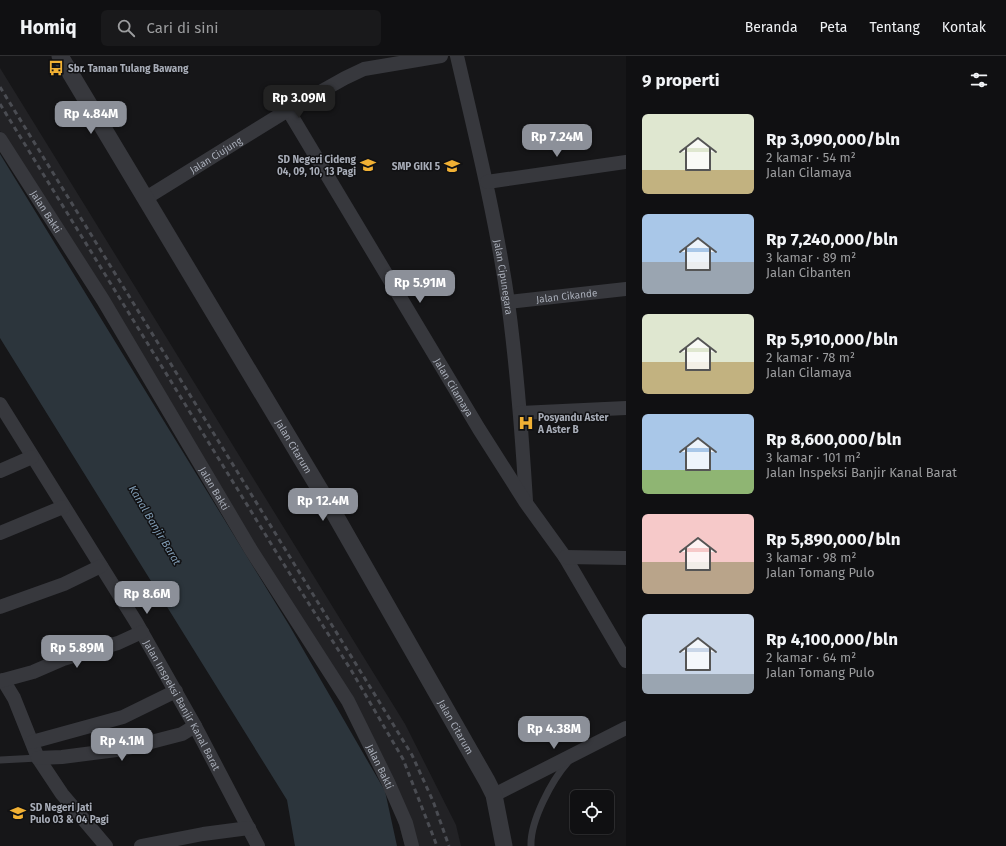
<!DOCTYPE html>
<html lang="id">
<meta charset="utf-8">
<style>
:root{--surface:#101012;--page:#19191b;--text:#f1f3f6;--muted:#9c9d9f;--line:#303032;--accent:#8c9099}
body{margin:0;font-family:"Fira Sans",sans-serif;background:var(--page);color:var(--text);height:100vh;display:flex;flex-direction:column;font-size:15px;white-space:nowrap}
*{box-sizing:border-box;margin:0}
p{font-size:13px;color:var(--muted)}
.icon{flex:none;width:22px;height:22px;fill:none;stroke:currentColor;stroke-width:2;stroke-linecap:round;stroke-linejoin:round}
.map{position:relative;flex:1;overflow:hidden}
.details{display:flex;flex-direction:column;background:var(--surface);width:380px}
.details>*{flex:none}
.controls{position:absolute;left:570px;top:734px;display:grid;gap:8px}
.controls a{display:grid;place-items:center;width:44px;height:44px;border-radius:6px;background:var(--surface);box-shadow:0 1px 3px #0004,0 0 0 1px var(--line);font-size:20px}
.price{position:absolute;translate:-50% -34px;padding:0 9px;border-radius:8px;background:var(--accent);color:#fff;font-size:13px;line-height:26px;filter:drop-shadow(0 1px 2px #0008)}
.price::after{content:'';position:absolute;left:50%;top:24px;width:12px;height:9px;margin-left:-6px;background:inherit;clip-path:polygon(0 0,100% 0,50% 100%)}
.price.active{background:#222;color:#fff}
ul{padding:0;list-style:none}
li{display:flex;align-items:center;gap:12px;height:100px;padding:0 16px}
li span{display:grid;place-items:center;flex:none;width:112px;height:80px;border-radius:6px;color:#555}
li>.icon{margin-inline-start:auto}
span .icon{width:48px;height:48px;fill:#fffc;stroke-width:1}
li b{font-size:17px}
h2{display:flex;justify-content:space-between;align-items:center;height:48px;padding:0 16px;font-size:17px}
header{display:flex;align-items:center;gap:24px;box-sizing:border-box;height:56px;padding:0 20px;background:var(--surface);border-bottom:1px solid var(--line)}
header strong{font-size:19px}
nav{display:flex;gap:22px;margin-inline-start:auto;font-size:14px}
.search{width:280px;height:36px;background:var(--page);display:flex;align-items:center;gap:10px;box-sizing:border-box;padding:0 14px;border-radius:6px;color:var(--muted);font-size:15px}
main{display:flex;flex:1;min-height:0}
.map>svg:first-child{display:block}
.built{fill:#222225}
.water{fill:#2c353c}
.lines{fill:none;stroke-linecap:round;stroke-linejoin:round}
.service{stroke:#37383d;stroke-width:7}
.minor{stroke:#37383d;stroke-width:14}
.tertiary{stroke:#37383d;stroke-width:17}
.rail{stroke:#4a4c52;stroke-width:3;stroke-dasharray:5 4;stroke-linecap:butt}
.labels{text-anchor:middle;stroke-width:3;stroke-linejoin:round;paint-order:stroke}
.poi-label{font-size:10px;font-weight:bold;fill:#a8adb8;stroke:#111113;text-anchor:start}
.street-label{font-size:10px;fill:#a8adb8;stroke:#111113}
.water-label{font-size:11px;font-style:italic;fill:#7f9bb3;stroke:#111113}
</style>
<header>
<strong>Homiq</strong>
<div class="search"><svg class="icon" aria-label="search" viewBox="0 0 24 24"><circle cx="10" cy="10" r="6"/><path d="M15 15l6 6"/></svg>Cari di sini</div>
<nav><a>Beranda</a><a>Peta</a><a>Tentang</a><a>Kontak</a></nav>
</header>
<main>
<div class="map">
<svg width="626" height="790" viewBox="0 0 626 790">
<rect width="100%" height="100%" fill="#161618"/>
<path class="built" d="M0 12 405 668 456 769 461 790H405L392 745 343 648 282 549 0 75Z"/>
<path class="water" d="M0 98 289 569 385 735 397 790H295L287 744 0 282Z"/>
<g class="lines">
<path class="service" d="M0 704 38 702
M531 790C530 765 552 724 568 706"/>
<g class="minor">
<path id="s1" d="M457 0C476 82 496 163 508 246 517 312 522 379 526 445"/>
<path id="s2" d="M288 54 479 373 526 447 565 501 626 605"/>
<path id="s3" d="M0 83 103 244 251 494 348 645 388 726 406 767 412 790"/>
<path d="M487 126 626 106"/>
<path id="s4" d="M146 142 288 54 345 22 364 13 441 0"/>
<path id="s5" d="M508 246 626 233"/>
<path id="s6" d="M0 348 136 566 195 670 258 790"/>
<path d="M520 357 626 352"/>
<path d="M0 415 32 401"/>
<path d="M0 477 63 451"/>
<path d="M565 501 626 502"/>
<path d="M0 551 64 528 101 510"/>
<path d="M3 624 14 642 38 702 62 738 106 790"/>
<path d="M0 625 33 616 63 603 118 587 142 576"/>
<path d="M32 686 123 661 176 635"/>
<path d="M38 702 62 701 124 693 182 678 195 670"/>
<path d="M494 739 626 672"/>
<path d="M141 790 203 778 249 772"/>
</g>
<path class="tertiary" id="s7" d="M60 0 334 457 487 725 494 739 504 790"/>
<path class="rail" d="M0 31 412 699 433 745 449 790
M0 48 278 499 351 614 403 703 437 790"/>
</g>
<defs>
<symbol id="bus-bare" viewBox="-9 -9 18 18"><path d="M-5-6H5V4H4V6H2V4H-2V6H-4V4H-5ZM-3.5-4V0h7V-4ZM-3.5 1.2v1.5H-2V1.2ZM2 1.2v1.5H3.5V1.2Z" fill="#f2b134" stroke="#111113" stroke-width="2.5" paint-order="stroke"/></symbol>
<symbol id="school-bare" viewBox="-9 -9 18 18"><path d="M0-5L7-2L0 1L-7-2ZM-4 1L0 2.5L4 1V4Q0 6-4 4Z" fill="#f2b134" stroke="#111113" stroke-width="2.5" paint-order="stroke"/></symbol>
<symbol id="hospital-bare" viewBox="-9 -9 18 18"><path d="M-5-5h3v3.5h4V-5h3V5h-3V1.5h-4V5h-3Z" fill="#f2b134" stroke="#111113" stroke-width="2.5" paint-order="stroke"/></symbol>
</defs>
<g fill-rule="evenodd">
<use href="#bus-bare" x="45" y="1" width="22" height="22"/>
<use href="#school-bare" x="357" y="98" width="22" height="22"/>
<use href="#school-bare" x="441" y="99" width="22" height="22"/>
<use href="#hospital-bare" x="515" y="356" width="22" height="22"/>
<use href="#school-bare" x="7" y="746" width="22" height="22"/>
</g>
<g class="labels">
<g class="poi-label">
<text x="68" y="16">Sbr. Taman Tulang Bawang</text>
<text x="356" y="107" text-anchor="end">SD Negeri Cideng<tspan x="356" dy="12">04, 09, 10, 13 Pagi</tspan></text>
<text x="440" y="114" text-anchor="end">SMP GIKI 5</text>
<text x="538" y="365">Posyandu Aster<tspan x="538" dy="12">A Aster B</tspan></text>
<text x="30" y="755">SD Negeri Jati<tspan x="30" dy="12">Pulo 03 &amp; 04 Pagi</tspan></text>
</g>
<g class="street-label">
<text dy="4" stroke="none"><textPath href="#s4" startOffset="82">Jalan Ciujung</textPath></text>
<text dy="4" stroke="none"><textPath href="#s3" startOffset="86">Jalan Bakti</textPath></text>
<text dy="4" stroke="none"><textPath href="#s1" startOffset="226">Jalan Cipunegara</textPath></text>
<text dy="4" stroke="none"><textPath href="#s5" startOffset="59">Jalan Cikande</textPath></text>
<text dy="4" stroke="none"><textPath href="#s2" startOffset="323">Jalan Cilamaya</textPath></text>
<text dy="4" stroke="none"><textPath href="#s7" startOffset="455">Jalan Citarum</textPath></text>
<text dy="4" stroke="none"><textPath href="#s3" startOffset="410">Jalan Bakti</textPath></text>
<text dy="4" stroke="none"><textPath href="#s6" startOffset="352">Jalan Inspeksi Banjir Kanal Barat</textPath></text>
<text dy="4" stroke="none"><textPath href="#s7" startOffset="779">Jalan Citarum</textPath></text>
<text dy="4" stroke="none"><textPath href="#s3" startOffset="734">Jalan Bakti</textPath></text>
</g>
<g class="water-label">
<text transform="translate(155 469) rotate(59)" y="4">Kanal Banjir Barat</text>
</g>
</g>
</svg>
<div class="controls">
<a><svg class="icon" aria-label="locate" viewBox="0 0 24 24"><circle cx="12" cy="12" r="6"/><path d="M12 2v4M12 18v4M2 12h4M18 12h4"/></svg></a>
</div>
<b class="price active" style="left:299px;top:63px">Rp 3.09M</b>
<b class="price" style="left:91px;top:79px">Rp 4.84M</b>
<b class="price" style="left:557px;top:102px">Rp 7.24M</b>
<b class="price" style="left:420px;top:248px">Rp 5.91M</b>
<b class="price" style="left:323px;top:466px">Rp 12.4M</b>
<b class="price" style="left:147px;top:559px">Rp 8.6M</b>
<b class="price" style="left:77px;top:613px">Rp 5.89M</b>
<b class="price" style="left:554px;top:694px">Rp 4.38M</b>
<b class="price" style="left:122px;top:706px">Rp 4.1M</b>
</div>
<section class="details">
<h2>9 properti<svg class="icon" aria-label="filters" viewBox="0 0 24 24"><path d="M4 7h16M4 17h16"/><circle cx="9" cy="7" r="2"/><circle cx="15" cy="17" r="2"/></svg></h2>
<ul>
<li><span style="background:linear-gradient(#dfe7d0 70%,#c2b280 0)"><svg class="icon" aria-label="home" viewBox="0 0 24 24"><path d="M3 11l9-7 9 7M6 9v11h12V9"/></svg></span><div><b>Rp 3,090,000/bln</b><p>2 kamar · 54 m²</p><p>Jalan Cilamaya</p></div></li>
<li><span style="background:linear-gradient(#a9c7e8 60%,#9aa5b1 0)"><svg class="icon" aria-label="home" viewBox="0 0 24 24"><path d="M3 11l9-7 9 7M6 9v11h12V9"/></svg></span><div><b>Rp 7,240,000/bln</b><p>3 kamar · 89 m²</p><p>Jalan Cibanten</p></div></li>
<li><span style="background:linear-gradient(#dfe7d0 60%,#c2b280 0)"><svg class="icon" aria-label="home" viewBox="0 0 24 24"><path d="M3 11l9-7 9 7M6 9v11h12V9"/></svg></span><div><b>Rp 5,910,000/bln</b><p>2 kamar · 78 m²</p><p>Jalan Cilamaya</p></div></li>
<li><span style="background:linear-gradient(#a9c7e8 70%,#8fb573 0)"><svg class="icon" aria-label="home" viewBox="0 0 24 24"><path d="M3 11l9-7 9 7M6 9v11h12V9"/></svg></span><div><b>Rp 8,600,000/bln</b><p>3 kamar · 101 m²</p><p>Jalan Inspeksi Banjir Kanal Barat</p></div></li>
<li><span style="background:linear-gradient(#f6c9c9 60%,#b9a48a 0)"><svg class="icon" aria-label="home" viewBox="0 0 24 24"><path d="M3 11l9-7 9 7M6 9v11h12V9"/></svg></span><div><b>Rp 5,890,000/bln</b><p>3 kamar · 98 m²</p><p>Jalan Tomang Pulo</p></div></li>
<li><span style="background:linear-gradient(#c9d6e8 75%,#9aa5b1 0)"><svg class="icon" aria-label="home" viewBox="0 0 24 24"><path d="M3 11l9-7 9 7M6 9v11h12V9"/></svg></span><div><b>Rp 4,100,000/bln</b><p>2 kamar · 64 m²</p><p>Jalan Tomang Pulo</p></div></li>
</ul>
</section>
</main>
